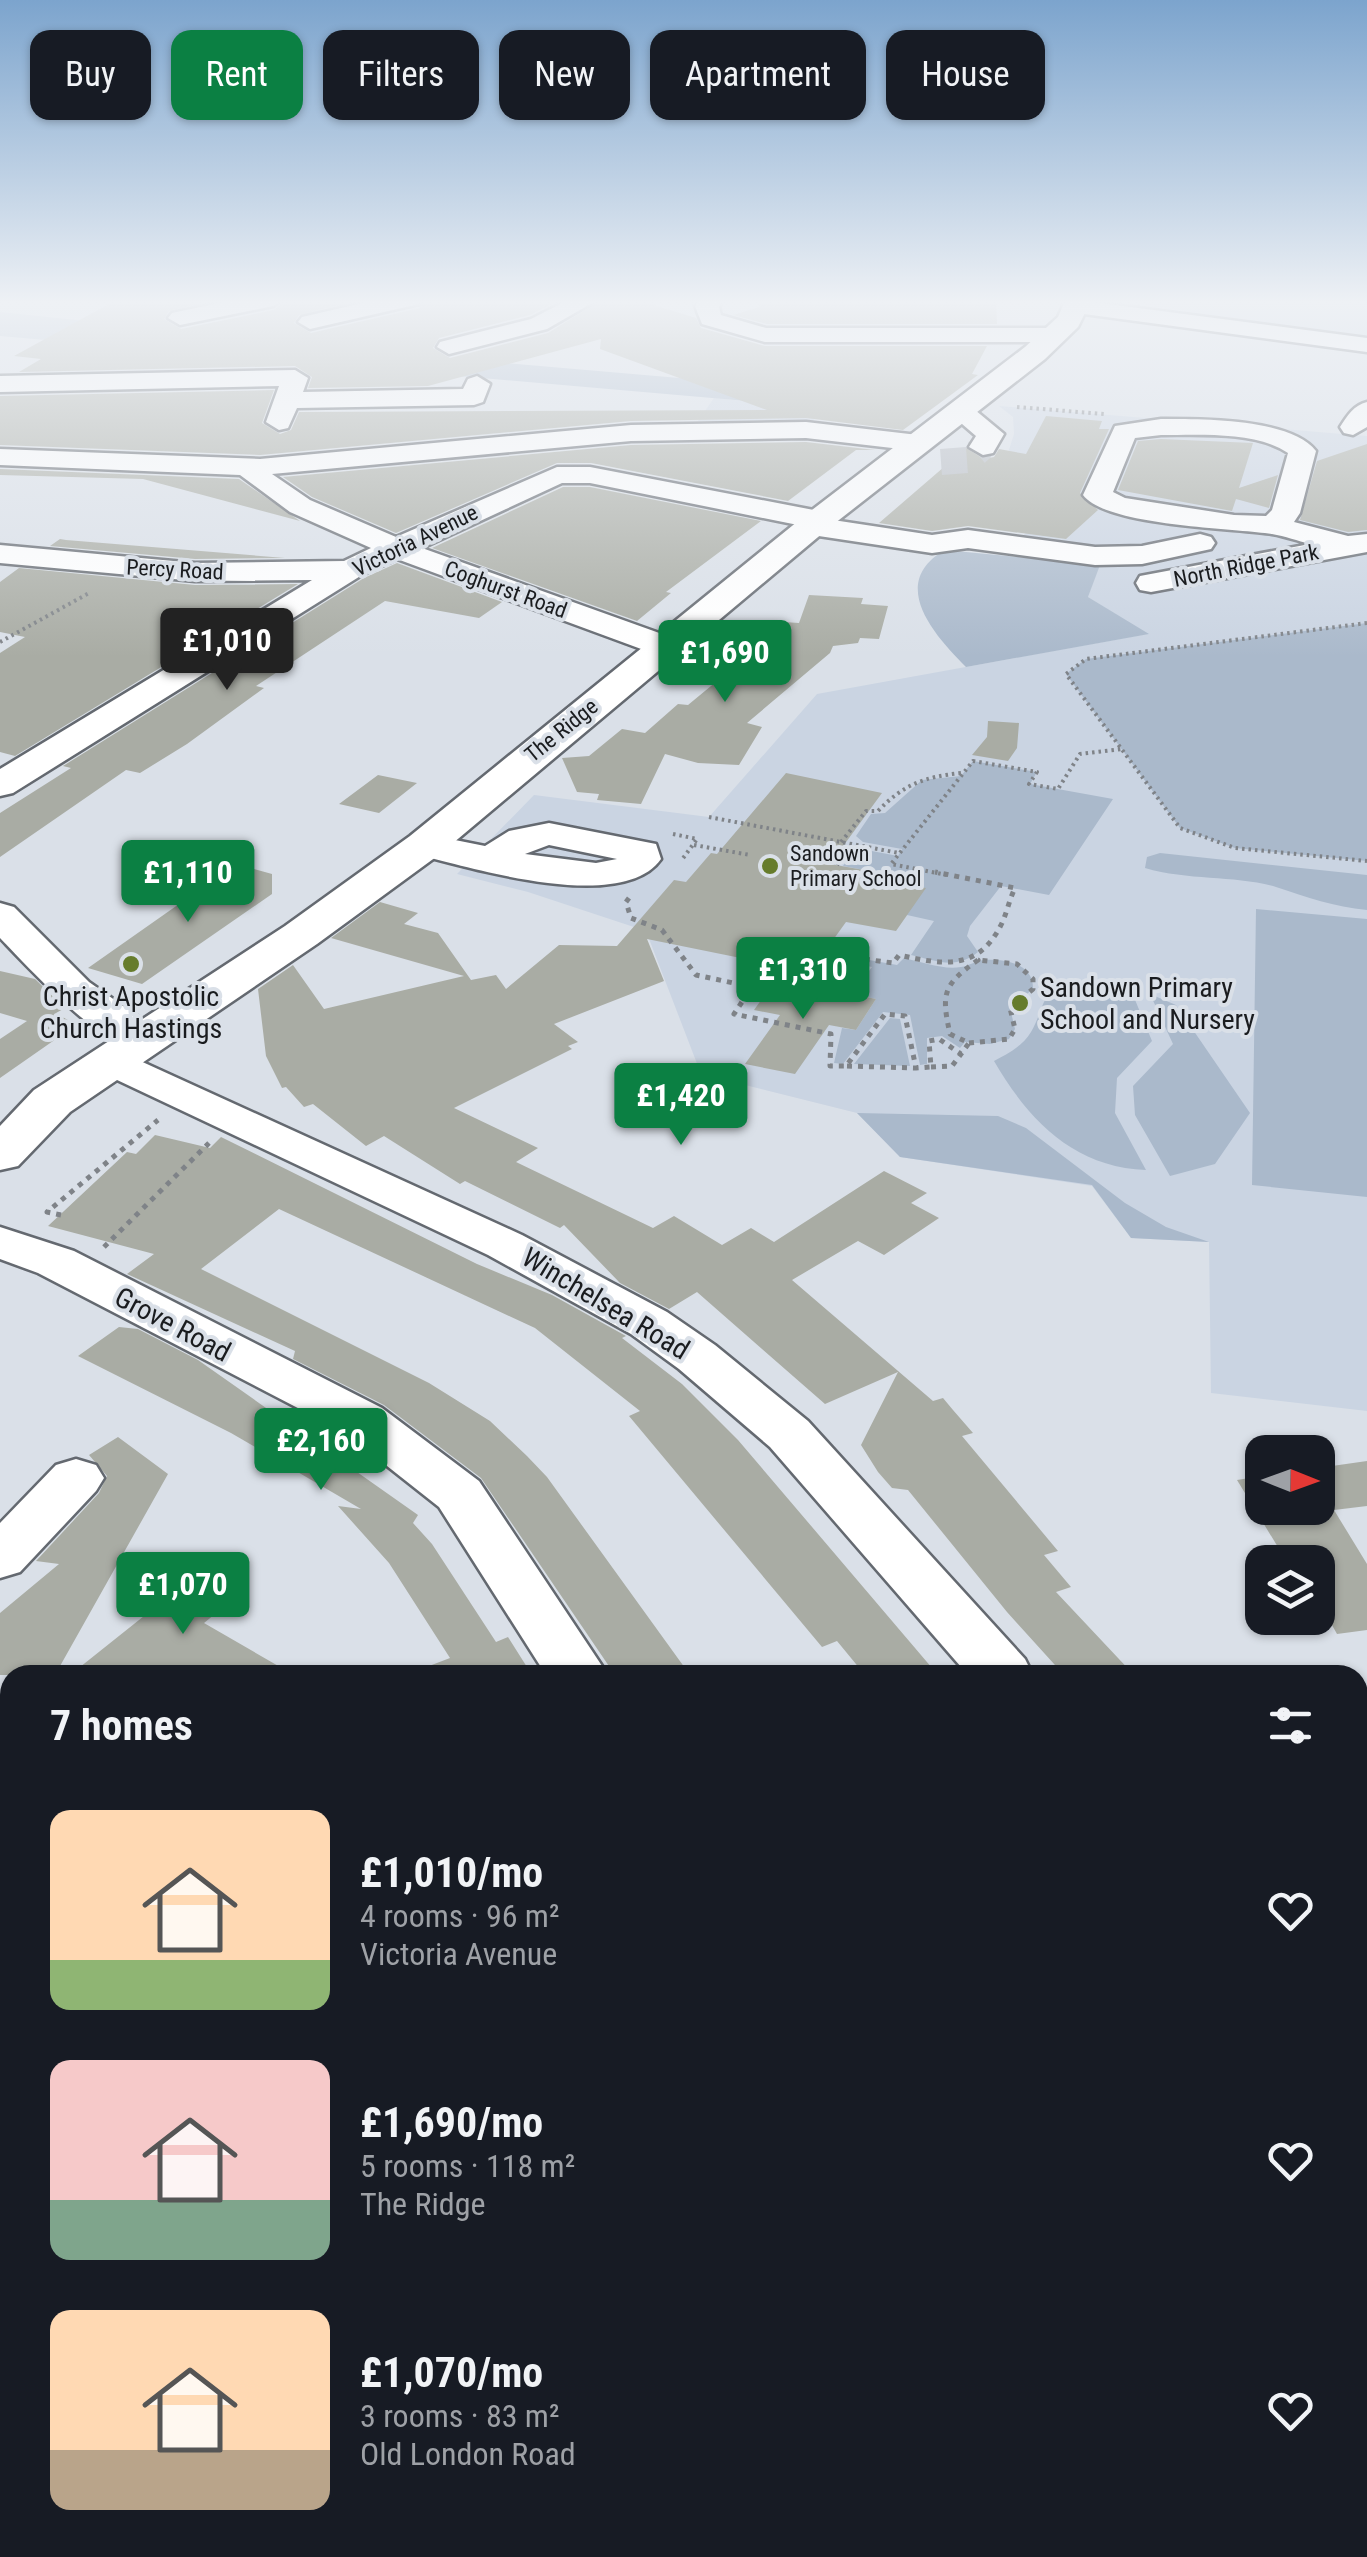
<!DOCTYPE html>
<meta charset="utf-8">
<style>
:root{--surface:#171b24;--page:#20242c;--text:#f1f3f6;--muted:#9ea1a6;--accent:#0b8043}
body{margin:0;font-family:"Roboto Condensed",sans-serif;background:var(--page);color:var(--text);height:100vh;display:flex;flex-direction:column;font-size:38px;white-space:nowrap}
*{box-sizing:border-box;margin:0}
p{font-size:32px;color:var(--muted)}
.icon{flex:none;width:55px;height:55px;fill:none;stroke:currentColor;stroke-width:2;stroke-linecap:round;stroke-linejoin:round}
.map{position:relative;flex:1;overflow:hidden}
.panel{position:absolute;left:0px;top:1665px;width:1368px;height:892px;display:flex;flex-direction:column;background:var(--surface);border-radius:30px 30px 0 0;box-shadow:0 2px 8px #0004}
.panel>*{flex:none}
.top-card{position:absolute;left:30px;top:30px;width:1308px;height:90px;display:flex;gap:20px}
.needle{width:65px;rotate:91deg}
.fabs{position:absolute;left:1245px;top:1435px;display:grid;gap:20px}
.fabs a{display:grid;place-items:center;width:90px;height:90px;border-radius:20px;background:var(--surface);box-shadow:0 2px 8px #0004;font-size:50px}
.price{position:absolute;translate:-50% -85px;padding:0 22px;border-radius:10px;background:var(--accent);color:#fff;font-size:32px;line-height:65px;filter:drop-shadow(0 2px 5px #0008)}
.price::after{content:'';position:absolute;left:50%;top:60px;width:30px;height:22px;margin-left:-15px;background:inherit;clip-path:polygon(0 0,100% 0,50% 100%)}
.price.on{background:#222;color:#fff}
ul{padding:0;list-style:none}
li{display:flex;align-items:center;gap:30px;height:250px;padding:0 50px}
li span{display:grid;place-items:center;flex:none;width:280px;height:200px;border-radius:20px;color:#555}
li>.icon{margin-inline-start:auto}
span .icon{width:120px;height:120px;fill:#fffc;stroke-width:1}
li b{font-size:42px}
h2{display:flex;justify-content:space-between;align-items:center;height:120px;padding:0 50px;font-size:42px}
.pill{padding:0 35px;border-radius:20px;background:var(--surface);box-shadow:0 2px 8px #0004;font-size:35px;line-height:90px}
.pill.on{background:var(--accent);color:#fff}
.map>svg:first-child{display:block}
.built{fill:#cad4e2}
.green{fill:#aab9cb}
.building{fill:#a9aca4}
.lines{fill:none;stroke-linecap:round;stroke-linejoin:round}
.minor-tunnel{stroke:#b4b9c0;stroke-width:26;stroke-dasharray:26 12;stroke-linecap:butt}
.minor-casing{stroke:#646970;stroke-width:5}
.major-casing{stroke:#646970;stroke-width:5}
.highway-casing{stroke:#646970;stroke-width:5}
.path-far2{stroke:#7f8388;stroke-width:4;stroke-dasharray:2.5 4;stroke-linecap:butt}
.path-far1{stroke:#7f8388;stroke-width:5;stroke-dasharray:5 6;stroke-linecap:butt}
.path{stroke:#7f8388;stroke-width:9;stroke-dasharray:8 11;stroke-linecap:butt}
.minor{fill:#fff;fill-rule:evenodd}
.major{fill:#fff;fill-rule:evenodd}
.highway{fill:#fff;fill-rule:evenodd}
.poi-dot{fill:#667c2c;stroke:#dae0e8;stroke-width:4}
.labels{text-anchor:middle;stroke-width:8;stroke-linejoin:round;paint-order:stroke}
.far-street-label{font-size:22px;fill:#1a1c1f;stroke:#dae0e8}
.far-poi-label{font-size:22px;fill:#1a1c1f;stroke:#dae0e8;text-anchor:start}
.poi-label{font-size:28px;fill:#1a1c1f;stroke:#dae0e8;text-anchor:start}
.street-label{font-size:28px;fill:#1a1c1f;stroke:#dae0e8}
</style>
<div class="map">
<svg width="1367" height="2557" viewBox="0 0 1367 2557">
<rect width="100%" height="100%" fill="#dae0e8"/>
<path class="built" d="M1148 299H1367V339L1147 305Z
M714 398 823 409 810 424 713 425 712 421H698Z
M999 406 1367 436V1411L1211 1393 1209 1242 1131 1238 1092 1186 900 1157 857 1113 701 1074 646 931 528 892 457 874 534 795 709 817 817 694 1147 634 1088 597 1099 565 1004 554 1034 525 1008 453 1014 434 1013 417Z"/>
<path class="green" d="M0 312 389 353 749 384 792 405 0 336Z
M945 550 1100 565 1088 597 1149 634 966 667C935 636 887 583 945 550Z
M1367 623V861L1235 848 1180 828 1066 674 1086 659Z
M973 761 1037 772 1030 784 1113 799 1049 895 1001 886 970 926 967 936 978 952C956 970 937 961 911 955L934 921 907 915 893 882 896 876 843 866 856 848 898 856 902 849 863 842 856 836 871 814 885 813 922 780 961 776Z
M1160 853 1367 875V910C1334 907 1307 897 1276 887 1236 875 1189 881 1145 868L1147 857Z
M1256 909 1367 919V1197L1252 1185Z
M847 956 897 965 904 958C922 962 943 970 961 967 969 966 975 961 984 960 1005 958 1034 964 1033 989L1010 1008 1015 1029 1009 1039 990 1044 965 1042 960 1048 942 1036 927 1038V1064L920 1065 910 1015 883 1012 843 1064 834 1063 842 1028 856 1030 876 999 852 994 872 967 842 961Z
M1076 985 1131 990 1152 1041 1117 1078 1115 1113 1146 1170C1074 1167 1029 1121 994 1061 1007 1054 1023 1046 1031 1032 1047 1004 1038 990 1076 985Z
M1150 994 1176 1005 1250 1113 1215 1164 1170 1176 1135 1115 1133 1086 1173 1044Z
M890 1018 900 1019 910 1066 854 1064Z
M857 1113 998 1116 1026 1128 1125 1203 1166 1227 1209 1242 1131 1238 1092 1185 900 1157Z"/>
<path class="building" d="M118 299H219L169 311 164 319 181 329 274 310 288 299H363L299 315 294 323 311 333 420 308 426 299H561L530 315 439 338 433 348 450 358 548 333 603 299H634L696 318 701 328 765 346H987L972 374 978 375 903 430 806 418 631 421 260 455 0 445V396L274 390 262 423 280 434 291 430 299 412 767 410 600 349 601 339 428 386 308 388 312 377 295 366 19 372 41 359 14 356Z
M759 299H996L997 324H767L733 315 759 307Z
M1046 416 1102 421 1099 429H1109L1080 493 1098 510 1066 539 968 526 932 531 879 523 966 448 984 459 994 457 999 449 1026 454Z
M1161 439 1253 443 1239 488 1278 475 1269 508 1236 499 1232 511 1118 490 1138 441Z
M806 442 875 450H856L788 501 591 463H557L396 533 312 497 283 477 631 445Z
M1367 444V530L1348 532 1300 520 1317 461Z
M0 469 239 479 300 521 143 479 0 475Z
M563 487H590L761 521 666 592 671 593 637 621 432 548Z
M60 539 66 540 285 558 195 559 50 546Z
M397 563 502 602 479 618 385 601 256 686 264 688 187 744 140 773 126 770 0 857V813L71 768 63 766 364 578Z
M19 568 195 585 298 584 15 756 0 752V653L25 637 0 632V582Z
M809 595 863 598 861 604 888 606 879 639 860 638 858 643 833 646 830 653 747 723 762 727 739 765 698 763 665 754 641 804 597 800 599 794 577 792 562 758 589 756 622 729 645 733 678 704 688 705 734 667 758 672 772 632 781 633 784 622 799 623Z
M988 721 1019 723 1017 748 1008 761 972 755 987 737Z
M786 773 882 793 830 864 898 876 893 882 926 888 896 931 846 922 810 972 647 939 664 981 554 1024 578 1042 568 1046 572 1049 454 1108 538 1148 516 1162 653 1228 674 1216 722 1245 751 1228 774 1242 884 1171 927 1193 911 1203 939 1218 884 1255 858 1241 792 1280 933 1401 943 1398 953 1410 973 1433 962 1436 1058 1551 1044 1555 1071 1587 1056 1592 1134 1675H1064L1007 1612 908 1490 892 1488 878 1472 861 1445 898 1372 825 1404 697 1292 669 1309 620 1283 564 1225 560 1228 465 1181 460 1184 384 1136 366 1146 313 1104 304 1107 286 1087 282 1088 266 1056 258 989 293 965 324 1009 464 976 331 938 380 902 418 913 404 924 438 933 471 980 496 975 506 989 559 945 617 946 674 880 686 882 711 853 717 854Z
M378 775 417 783 379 813 339 804Z
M236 864 272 874V894L142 984 88 968Z
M0 971 35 979 65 1008 56 1013 76 1025 0 1078V1039L27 1021 0 1013Z
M776 979 852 994 876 999 856 1030 829 1025 795 1074 745 1064 780 1015 754 1010Z
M155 1135 210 1148 221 1137 477 1264 552 1295 626 1336 622 1338 682 1384 738 1440 938 1675H865L837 1641 822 1647 629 1416 640 1411 535 1328 279 1209 201 1269 429 1383 490 1421 527 1456 547 1477 690 1675H615L481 1478 384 1405 293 1359 295 1351 127 1274 154 1254 48 1226 127 1152 136 1154Z
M119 1327 138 1329 198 1360 418 1515 413 1523 432 1544 496 1642 508 1637 532 1675H417L416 1671 450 1658 389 1563 338 1506 361 1509 231 1433 78 1356Z
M118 1437 168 1474 55 1675H0V1613L59 1564 36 1561 99 1493 107 1476 89 1455Z
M1367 1461V1506L1334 1510 1367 1564V1630L1337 1634 1318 1600V1562H1287L1237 1480 1262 1476V1508H1318V1468Z
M208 1565 248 1587 204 1623 294 1675H70Z"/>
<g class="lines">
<path class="minor-tunnel" d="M941 462 968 460 983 447"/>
<defs>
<path id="minor" d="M238 299H284L273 306 180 325 168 318 172 313Z
M380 299H422L419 304 310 329 298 322 302 317Z
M570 299H599L547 329 449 354 437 347 440 342 531 319Z
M700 299H724L719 307 721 315 766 328H1056L1068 335 1056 342H765L702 324 695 306Z
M1077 300 1367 338V352L1069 312 1065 307 1069 302Z
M295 370 308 378 303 392 463 389 468 379 477 376 490 384 483 402 474 405 297 408 288 428 279 430 266 422 279 386 0 392V376Z
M1367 402V427L1353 435 1344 433 1340 427C1347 416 1354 405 1367 402Z
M960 403 969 405 1004 434 993 453 983 455 969 447 976 436 947 411Z
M1161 419C1200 419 1290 418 1316 451L1300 513 1294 522 1348 536 1367 534V552L1151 592 1140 590 1136 583 1140 576 1310 544C1298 541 1285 536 1272 534 1233 528 1106 526 1083 495L1115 426ZM1161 435C1199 435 1256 431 1288 453L1272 510 1266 516 1234 515 1125 498 1113 492 1135 438Z
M806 422 918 435 931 443 918 451 806 438 631 441 272 474 310 500 396 537 557 467H590L819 511 829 514 833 520 932 535 968 530 1095 547 1142 546 1200 534 1211 537 1215 543 1211 549 1142 564 1095 565 968 548 932 553 812 535 802 532 798 525 590 483H562L422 548 676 639 680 646 676 653H652L397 559 362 575 13 793 0 796V769L312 580 195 581 0 563V545L195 563 344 561 371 548 290 512 240 475 0 465V449L260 459 631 425Z
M549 823 656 844 661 859C622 915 468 867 412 853L406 845 412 837 425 834 485 846 509 831ZM549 845 617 859 596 863 525 854Z
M0 903 14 907 89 982 159 1031 166 1040 159 1049C158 1049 145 1053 144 1053 107 1053 26 965 0 938Z
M114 1049 522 1235 667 1312 715 1345 808 1421 1025 1659 1033 1675H968L770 1447 679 1369 631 1334 488 1255 98 1071 92 1062 98 1053Z
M0 1227 74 1251 382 1408 479 1481 608 1675H546L439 1507 344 1432 38 1273 0 1259Z
M76 1459 96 1465 104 1478 96 1491 20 1572 0 1578V1523L56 1465Z
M1367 1843V1895L1358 1897V1845Z
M1358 2098 1367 2101V2175L1358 2171Z
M10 2422V2515L0 2520V2426Z"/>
<path id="major" d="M1066 299H1092L1078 327 1045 359 830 527 440 854 317 944 70 1112 18 1166 0 1170V1126L34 1090 285 926 410 836 808 513 1025 347 1058 317Z"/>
<path id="highway" d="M0 1977 10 1981V2047L0 2043Z
M959 2548H1064L1068 2557H963Z"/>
</defs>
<use href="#minor" class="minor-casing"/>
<use href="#major" class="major-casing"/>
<use href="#highway" class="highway-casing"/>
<path class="path-far2" d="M1017 407 1104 414
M1367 623 1086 659 1066 674 1180 828 1235 848 1367 861
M0 642 91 592
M709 817 899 853
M673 834 697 839 681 861
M841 842 866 811H878C904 784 924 777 961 773
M694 845 750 855
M837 865 853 845
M947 875 891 864 973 761 1037 772 1029 784 1058 789 1080 754 1122 749"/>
<path class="path-far1" d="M629 898 626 902 631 918 662 930 696 975 752 987 734 1014 831 1034 830 1066H846L885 1014 905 1016 916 1068 931 1067 929 1041 939 1039 961 1054 969 1043 950 1034C941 993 943 985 978 960L975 959
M752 987 784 948 893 963 899 955C943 965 978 971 1001 925 1007 913 1009 900 1015 888L935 872
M969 1043 1009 1039 1015 1029 1010 1008 1033 989V979L1017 964 978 960
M847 1066 916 1068
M931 1067 952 1066 961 1054
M61 1215 47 1212 158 1120
M104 1247 209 1143"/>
<path class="path" d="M1358 2027 1367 2025
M722 2557 728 2548
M769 2557 775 2548"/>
<use href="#minor" class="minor"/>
<use href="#major" class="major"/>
<use href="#highway" class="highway"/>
</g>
<linearGradient id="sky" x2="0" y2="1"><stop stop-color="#7ca4cd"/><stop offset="0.46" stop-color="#eef1f5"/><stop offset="1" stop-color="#eef1f5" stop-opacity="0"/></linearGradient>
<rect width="1367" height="657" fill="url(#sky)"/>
<g class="poi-dot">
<circle cx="770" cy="866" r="10"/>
<circle cx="131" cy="964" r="10"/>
<circle cx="1020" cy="1003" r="10"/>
</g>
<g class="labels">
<g class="far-street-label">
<text transform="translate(415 540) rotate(-26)" y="8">Victoria Avenue</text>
<text transform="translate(1246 565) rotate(-11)" y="8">North Ridge Park</text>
<text transform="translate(175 569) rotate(3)" y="8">Percy Road</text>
<text transform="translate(506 589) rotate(20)" y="8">Coghurst Road</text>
<text transform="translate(561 730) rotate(-39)" y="8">The Ridge</text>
</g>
<g class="far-poi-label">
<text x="790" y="861">Sandown<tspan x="790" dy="25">Primary School</tspan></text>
</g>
<g class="poi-label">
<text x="1040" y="997">Sandown Primary<tspan x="1040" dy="32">School and Nursery</tspan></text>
<text x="131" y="1006" text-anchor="middle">Christ Apostolic<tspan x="131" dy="32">Church Hastings</tspan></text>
</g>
<g class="street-label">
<text transform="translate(606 1303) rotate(31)" y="10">Winchelsea Road</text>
<text transform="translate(173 1324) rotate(28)" y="10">Grove Road</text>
</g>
</g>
</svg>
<div class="fabs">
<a><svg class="needle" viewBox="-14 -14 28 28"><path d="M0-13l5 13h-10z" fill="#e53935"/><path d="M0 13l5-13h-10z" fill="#9ea1a6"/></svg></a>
<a><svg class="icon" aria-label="layers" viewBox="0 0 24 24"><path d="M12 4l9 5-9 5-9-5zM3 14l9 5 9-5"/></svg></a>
</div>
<b class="price on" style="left:227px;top:693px">£1,010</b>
<b class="price" style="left:725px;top:705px">£1,690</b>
<b class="price" style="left:188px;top:925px">£1,110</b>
<b class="price" style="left:803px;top:1022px">£1,310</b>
<b class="price" style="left:681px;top:1148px">£1,420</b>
<b class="price" style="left:321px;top:1493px">£2,160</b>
<b class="price" style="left:183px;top:1637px">£1,070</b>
<div class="top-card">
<a class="pill">Buy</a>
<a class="pill on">Rent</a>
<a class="pill">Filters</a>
<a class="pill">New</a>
<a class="pill">Apartment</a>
<a class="pill">House</a>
</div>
<section class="panel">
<h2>7 homes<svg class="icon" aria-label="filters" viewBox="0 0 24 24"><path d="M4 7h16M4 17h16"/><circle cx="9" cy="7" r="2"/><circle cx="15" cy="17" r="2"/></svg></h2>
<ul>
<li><span style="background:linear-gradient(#ffd9b3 75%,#8fb573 0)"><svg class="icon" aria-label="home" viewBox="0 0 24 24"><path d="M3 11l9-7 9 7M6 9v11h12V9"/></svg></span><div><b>£1,010/mo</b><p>4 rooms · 96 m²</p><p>Victoria Avenue</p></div><svg class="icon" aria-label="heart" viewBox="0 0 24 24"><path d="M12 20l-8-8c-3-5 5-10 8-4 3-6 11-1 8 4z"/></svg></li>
<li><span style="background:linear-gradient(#f6c9c9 70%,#7fa58c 0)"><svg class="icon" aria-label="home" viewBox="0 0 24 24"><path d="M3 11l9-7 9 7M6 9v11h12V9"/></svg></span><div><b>£1,690/mo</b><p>5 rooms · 118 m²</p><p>The Ridge</p></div><svg class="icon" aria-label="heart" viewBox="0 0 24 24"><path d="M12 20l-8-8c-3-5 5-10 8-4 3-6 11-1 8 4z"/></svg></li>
<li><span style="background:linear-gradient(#ffd9b3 70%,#b9a48a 0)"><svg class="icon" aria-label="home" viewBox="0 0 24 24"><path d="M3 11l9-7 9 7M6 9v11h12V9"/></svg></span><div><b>£1,070/mo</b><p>3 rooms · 83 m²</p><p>Old London Road</p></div><svg class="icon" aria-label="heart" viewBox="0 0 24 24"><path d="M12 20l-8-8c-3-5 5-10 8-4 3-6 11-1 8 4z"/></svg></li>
</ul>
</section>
</div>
